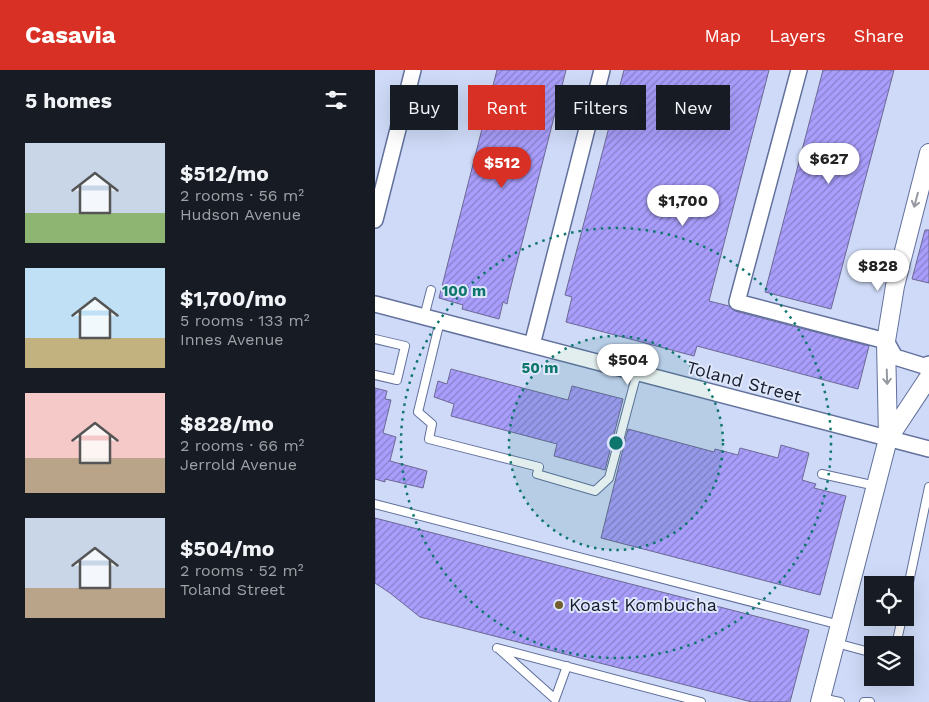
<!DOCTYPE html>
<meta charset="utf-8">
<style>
:root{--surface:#171b24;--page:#20242c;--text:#f1f3f6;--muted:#9ea1a6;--accent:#d93025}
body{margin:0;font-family:"Work Sans",sans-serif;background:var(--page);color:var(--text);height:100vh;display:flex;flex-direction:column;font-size:19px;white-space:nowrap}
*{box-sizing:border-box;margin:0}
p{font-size:16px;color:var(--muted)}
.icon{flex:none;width:28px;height:28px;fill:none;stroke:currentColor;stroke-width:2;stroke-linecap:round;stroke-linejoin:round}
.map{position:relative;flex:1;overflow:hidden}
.panel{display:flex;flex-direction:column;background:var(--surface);width:375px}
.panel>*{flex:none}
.hud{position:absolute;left:15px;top:15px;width:464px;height:45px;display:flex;gap:10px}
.buttons{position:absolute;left:489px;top:506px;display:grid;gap:10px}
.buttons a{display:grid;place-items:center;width:50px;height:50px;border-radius:0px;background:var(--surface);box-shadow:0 5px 20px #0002;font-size:25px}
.price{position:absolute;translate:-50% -42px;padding:0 11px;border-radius:18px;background:#fff;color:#222;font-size:16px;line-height:32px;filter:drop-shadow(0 1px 2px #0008)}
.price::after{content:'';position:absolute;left:50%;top:30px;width:15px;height:11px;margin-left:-8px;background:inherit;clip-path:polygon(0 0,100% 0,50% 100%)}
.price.active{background:var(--accent);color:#fff}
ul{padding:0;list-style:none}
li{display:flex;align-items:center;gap:15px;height:125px;padding:0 25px}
li span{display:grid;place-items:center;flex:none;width:140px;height:100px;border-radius:0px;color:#555}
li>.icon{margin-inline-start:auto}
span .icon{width:60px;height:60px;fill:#fffc;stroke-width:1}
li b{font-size:21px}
h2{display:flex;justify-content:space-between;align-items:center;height:60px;padding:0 25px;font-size:21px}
.chip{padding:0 18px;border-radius:0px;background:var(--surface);box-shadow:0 5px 20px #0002;font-size:18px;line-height:45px}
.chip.active{background:var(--accent);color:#fff}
header{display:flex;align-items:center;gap:30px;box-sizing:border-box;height:70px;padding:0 25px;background:var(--accent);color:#fff}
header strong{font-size:24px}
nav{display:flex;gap:28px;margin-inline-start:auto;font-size:18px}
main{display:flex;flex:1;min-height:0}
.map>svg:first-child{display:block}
.building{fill:url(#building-hatch);stroke:#6c6895}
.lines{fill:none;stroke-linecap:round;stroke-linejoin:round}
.service-casing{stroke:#61719c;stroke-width:10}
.minor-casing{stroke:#61719c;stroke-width:18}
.tertiary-casing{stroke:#61719c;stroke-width:20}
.service{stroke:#fff;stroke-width:8}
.minor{stroke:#fff;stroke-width:15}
.tertiary{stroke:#fff;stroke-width:18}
.oneway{stroke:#9699a0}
.ring{fill:none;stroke:#0f766e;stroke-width:2.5;stroke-dasharray:2.5 5}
.poi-dot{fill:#725e2d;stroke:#dfe7fb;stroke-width:2}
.labels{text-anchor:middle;stroke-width:4;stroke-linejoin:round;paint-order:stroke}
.street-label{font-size:18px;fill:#151c2d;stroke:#dfe7fb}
.poi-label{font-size:18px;fill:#151c2d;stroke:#dfe7fb;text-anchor:start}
.centre{fill:#0f766e;stroke:#dfe7fb;stroke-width:2.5}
.ring-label{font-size:15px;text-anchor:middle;font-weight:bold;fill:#0f766e;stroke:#dfe7fb;stroke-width:4;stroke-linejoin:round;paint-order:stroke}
</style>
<header>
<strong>Casavia</strong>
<nav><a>Map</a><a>Layers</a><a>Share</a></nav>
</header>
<main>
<section class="panel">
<h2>5 homes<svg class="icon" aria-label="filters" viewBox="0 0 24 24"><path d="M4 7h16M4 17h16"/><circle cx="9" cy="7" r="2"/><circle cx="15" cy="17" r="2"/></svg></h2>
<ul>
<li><span style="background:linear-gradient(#c9d6e8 70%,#8fb573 0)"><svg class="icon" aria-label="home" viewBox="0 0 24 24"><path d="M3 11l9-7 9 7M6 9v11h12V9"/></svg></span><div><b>$512/mo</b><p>2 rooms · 56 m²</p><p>Hudson Avenue</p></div></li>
<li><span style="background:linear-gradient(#bfe0f5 70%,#c2b280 0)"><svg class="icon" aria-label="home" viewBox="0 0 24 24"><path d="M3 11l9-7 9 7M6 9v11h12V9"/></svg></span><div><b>$1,700/mo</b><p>5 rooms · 133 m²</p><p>Innes Avenue</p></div></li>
<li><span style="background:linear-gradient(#f6c9c9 65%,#b9a48a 0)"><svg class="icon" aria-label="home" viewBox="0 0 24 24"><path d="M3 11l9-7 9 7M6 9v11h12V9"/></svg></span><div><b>$828/mo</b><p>2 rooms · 66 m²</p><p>Jerrold Avenue</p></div></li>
<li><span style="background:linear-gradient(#c9d6e8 70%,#b9a48a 0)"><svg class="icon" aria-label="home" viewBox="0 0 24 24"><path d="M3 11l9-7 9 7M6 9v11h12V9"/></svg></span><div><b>$504/mo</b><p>2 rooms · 52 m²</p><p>Toland Street</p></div></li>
</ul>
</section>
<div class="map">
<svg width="554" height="632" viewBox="0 0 554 632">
<defs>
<pattern id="building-hatch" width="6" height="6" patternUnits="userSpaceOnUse" patternTransform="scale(1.25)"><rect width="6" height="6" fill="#a99efb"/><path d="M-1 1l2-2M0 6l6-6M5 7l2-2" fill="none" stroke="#8880cc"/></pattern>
</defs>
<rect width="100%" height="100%" fill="#cedaf7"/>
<path class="building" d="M122 0H191L134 224 132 234 128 232 124 249 87 239 88 235 64 228Z
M249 0H394L334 231 354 236 360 241 494 276 483 319 322 276 319 286 191 252 197 227 190 225Z
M448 0H519L456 239 390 222Z
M550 160H554V213L537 209Z
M76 299 193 330 197 316 248 329 230 400 179 386 182 374 76 346 79 334 59 327 63 311 72 314Z
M0 318 12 321 10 329 16 330 8 363 21 367 15 391 52 401 48 418 10 409V412L0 409Z
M253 359 339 382 340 379 363 385 365 378 403 388 406 375 434 383 427 410 441 414 439 418 471 426 445 525 226 468Z
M0 448 434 560 415 632H377L45 547 15 523 0 513Z"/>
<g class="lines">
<defs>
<path id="service" d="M49 247 56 220
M65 251 43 342 57 354 54 369 164 397 162 404 220 421 234 408 262 303
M0 269 30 276 22 310 0 305
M447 404 501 416
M0 434 465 555
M530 531 554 417
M461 573 498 583
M521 575 527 548
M122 578 326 632
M124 579 180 629 192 596
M446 628 465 632
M489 632H495"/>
<path id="minor" d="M424 0 362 232 511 271 520 287 549 296 554 294
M0 150 38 0
M0 234 554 379
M157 275 227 0"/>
<path id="tertiary" d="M513 369 554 307
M445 632 513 369 511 271 520 216 554 83"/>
</defs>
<use href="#service" class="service-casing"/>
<use href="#minor" class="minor-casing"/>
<use href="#tertiary" class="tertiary-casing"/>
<use href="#service" class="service"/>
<use href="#minor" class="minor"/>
<use href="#tertiary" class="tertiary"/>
</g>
<defs><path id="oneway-shaft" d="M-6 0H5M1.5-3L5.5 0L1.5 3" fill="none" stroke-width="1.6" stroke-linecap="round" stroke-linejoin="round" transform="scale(1.25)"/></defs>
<g class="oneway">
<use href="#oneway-shaft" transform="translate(541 130) rotate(105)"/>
<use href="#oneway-shaft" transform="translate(512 307) rotate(88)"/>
</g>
<circle cx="241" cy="373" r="107" fill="#0f766e" fill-opacity=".12"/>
<g class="ring">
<circle cx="241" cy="373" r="107"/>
<circle cx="241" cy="373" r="215"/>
</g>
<circle class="poi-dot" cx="184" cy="535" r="5"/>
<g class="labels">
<g class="street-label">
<text transform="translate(369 312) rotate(15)" y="6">Toland Street</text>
</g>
<g class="poi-label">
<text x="194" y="541">Koast Kombucha</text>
</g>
</g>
<circle cx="241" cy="373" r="8" class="centre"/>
<g class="ring-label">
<text x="89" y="226">100 m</text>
<text x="165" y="303">50 m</text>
</g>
</svg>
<div class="buttons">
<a><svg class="icon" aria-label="locate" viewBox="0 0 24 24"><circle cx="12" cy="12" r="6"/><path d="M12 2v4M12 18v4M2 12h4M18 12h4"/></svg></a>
<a><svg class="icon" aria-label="layers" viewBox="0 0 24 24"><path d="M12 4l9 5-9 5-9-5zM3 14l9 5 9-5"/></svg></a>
</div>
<b class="price" style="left:454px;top:115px">$627</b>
<b class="price active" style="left:127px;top:119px">$512</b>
<b class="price" style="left:308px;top:157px">$1,700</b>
<b class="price" style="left:503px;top:222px">$828</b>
<b class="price" style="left:253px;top:316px">$504</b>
<div class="hud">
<a class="chip">Buy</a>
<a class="chip active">Rent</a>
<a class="chip">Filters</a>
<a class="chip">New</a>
</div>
</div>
</main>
